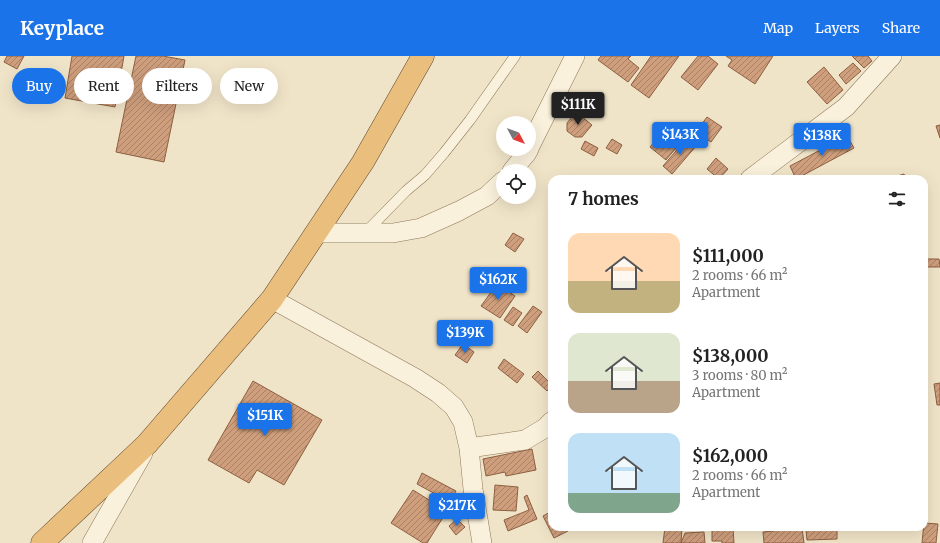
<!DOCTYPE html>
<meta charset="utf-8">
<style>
:root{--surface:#fff;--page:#f6f6f6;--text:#222;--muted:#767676;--accent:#1a73e8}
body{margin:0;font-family:Merriweather,serif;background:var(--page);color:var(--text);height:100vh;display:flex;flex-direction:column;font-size:15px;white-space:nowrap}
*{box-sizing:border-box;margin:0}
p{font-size:13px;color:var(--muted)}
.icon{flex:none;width:22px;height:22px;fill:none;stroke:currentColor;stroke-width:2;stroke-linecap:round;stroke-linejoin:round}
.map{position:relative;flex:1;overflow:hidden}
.details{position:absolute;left:548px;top:119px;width:380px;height:356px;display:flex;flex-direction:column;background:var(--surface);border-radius:12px;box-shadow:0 4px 16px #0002}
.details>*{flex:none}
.banner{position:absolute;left:12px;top:12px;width:380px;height:36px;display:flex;gap:8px}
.needle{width:26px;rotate:131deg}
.buttons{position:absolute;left:496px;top:60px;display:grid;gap:8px}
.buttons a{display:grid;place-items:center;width:40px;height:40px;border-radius:50%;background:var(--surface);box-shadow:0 4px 16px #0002;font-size:20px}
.price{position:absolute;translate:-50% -34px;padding:0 9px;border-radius:4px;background:var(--accent);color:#fff;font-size:13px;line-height:26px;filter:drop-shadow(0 1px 2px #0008)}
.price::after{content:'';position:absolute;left:50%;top:24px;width:12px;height:9px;margin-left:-6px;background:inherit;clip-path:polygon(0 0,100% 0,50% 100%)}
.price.on{background:#222;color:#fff}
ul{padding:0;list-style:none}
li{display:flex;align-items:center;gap:12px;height:100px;padding:0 20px}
li span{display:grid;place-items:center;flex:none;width:112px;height:80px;border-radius:12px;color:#555}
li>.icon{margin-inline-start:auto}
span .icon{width:48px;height:48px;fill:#fffc;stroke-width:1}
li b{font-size:17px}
h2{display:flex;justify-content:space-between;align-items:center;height:48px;padding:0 20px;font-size:17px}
.tag{padding:0 14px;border-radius:18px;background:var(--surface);box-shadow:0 4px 16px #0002;font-size:14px;line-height:36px}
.tag.on{background:var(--accent);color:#fff}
header{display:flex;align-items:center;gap:24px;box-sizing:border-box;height:56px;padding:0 20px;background:var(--accent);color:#fff}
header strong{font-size:19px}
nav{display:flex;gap:22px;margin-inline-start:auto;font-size:14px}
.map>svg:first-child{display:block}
.building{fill:url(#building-hatch);stroke:#8d5f41}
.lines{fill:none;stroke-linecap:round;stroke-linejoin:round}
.service-casing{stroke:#8d765c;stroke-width:11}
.minor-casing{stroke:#8d765c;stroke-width:20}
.trunk-casing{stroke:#5b4430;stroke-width:23}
.service{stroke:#faf1dc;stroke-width:10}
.minor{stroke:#faf1dc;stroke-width:19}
.trunk{stroke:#eabe7c;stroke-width:22}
</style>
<header>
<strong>Keyplace</strong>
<nav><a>Map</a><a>Layers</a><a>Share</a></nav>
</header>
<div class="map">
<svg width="940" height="487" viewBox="0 0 940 487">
<defs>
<pattern id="building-hatch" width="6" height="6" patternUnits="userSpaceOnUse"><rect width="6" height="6" fill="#cf9f7d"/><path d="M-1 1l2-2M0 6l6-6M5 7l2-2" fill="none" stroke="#a98266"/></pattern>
</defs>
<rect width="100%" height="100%" fill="#f0e4c8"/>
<path class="building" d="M7 0H24L17 13 4 6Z
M72 0H124L115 51 65 42Z
M136 0H163L185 4 164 106 116 96Z
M601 0H631L628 3 639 12 628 26 598 4Z
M651 0H679L649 42 631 29Z
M698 0H708L718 8 698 34 681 21Z
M726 0H773L755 28 728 10 732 4Z
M852 0H868L872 5 864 12Z
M853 7 861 15 846 28 839 19Z
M824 11 843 34 827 48 807 26Z
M576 56 592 69 582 81H575L567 75V67Z
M707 61 722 71 711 86 696 76Z
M671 67 686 80 666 104 650 91Z
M940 69V82L936 70Z
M847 80 854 92 796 123 790 110Z
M688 81 697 89 672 118 663 110Z
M612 83 622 89 617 98 606 92Z
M585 85 598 92 594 100 581 93Z
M716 102 728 113 719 123 707 113Z
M904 118 906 123H891V122Z
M513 177 524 183 515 196 505 189Z
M924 203H939L940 211H924Z
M497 228 515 240 500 262 481 250Z
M533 250 542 256 527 277 518 270Z
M513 251 522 257 513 270 504 264Z
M463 288 474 296 467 307 455 299Z
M504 303 524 318 517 327 498 312Z
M538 315 552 329 547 335 532 321Z
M253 325 322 364 284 429 257 414 249 427 208 404Z
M940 327V349H937L934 328Z
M532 393 536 414 506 420 505 416 486 420 483 403Z
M422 417 456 435 450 446 417 428Z
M495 429 518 431 516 455 493 454Z
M413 434 447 455 427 487H423L391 467Z
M527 439 537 463 508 475 504 464 529 454 524 441Z
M552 455V471H566L568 475 554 482 543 460Z
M457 463 465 471 456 479 449 470Z
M924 467 938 468 936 487H922Z
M665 471 682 472 681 487H663Z
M733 472 734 487H722V485H712V473Z
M802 472 804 487H764L763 476Z
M837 472V483L807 484 806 474Z
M704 476 705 487H681L685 477Z"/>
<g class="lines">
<defs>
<path id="service" d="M365 177 406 135 425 119 444 97 470 64 515 0"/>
<path id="minor" d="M529 92 575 0
M512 115 526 98 529 93
M750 123 846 51 892 0
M316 177H393L421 172 459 155 487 140 503 125
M272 243 415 322 438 337 454 351 463 366 469 392 473 433 482 487
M469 392 525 384 545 372 552 365
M92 487 143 397"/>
<path id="trunk" d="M42 487 147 388 272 243 363 106 423 0"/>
</defs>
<use href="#service" class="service-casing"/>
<use href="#minor" class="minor-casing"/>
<use href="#trunk" class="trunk-casing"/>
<use href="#service" class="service"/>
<use href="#minor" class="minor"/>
<use href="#trunk" class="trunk"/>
</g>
</svg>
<div class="buttons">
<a><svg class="needle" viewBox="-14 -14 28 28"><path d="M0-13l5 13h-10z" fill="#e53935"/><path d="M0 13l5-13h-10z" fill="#767676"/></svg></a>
<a><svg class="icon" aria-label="locate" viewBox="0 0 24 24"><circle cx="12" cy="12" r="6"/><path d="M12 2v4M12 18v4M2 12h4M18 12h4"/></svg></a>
</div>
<b class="price on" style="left:578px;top:70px">$111K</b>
<b class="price" style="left:680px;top:100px">$143K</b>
<b class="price" style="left:822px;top:101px">$138K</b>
<b class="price" style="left:498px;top:245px">$162K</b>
<b class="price" style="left:465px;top:298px">$139K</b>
<b class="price" style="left:265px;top:381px">$151K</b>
<b class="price" style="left:457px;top:471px">$217K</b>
<div class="banner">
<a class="tag on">Buy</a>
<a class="tag">Rent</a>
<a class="tag">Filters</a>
<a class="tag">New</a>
</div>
<section class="details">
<h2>7 homes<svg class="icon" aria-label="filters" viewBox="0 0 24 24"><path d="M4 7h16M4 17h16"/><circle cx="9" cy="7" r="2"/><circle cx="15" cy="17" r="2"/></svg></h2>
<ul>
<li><span style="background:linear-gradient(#ffd9b3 60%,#c2b280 0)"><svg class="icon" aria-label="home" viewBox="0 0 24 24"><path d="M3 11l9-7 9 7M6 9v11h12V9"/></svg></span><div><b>$111,000</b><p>2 rooms · 66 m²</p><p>Apartment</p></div></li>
<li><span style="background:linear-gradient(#dfe7d0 60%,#b9a48a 0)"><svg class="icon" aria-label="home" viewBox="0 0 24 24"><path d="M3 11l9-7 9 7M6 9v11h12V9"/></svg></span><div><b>$138,000</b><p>3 rooms · 80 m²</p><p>Apartment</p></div></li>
<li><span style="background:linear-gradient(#bfe0f5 75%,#7fa58c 0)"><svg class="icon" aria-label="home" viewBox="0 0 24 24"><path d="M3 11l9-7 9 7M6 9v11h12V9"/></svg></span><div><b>$162,000</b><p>2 rooms · 66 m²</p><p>Apartment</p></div></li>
</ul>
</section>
</div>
